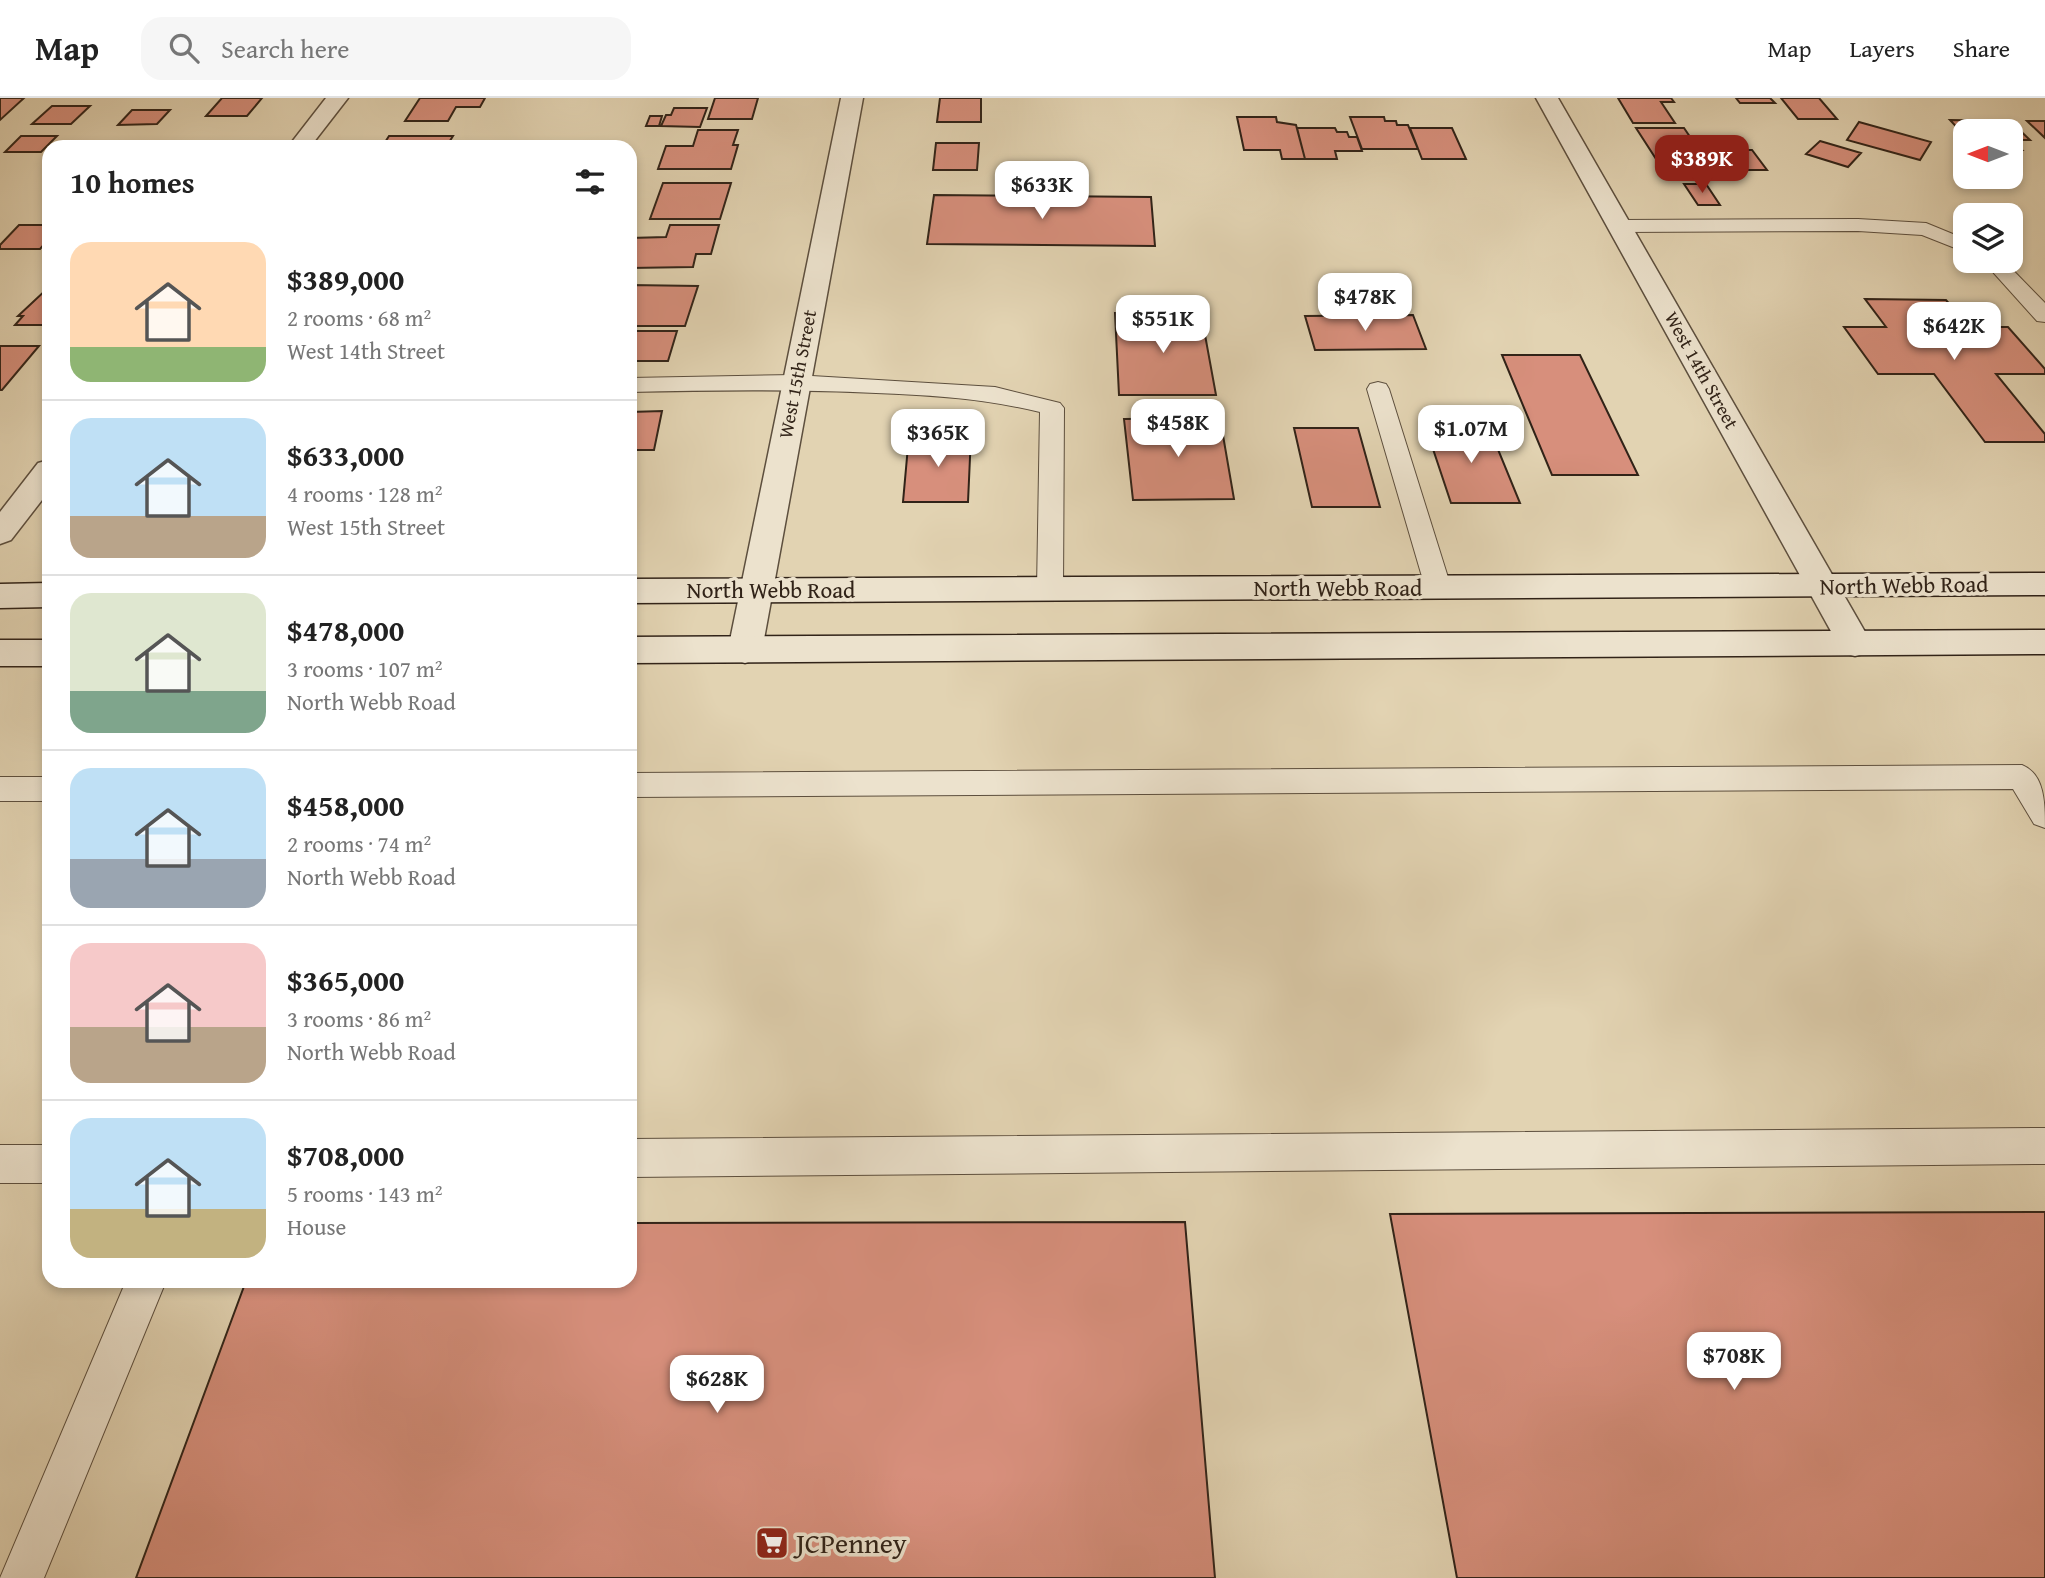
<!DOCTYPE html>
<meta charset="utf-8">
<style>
:root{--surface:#fff;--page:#f6f6f6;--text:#222;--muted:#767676;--line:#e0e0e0;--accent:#8f2418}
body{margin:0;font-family:"Gentium Book Plus",serif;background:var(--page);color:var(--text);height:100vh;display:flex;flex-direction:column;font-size:26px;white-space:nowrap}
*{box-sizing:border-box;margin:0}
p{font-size:23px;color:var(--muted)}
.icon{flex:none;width:38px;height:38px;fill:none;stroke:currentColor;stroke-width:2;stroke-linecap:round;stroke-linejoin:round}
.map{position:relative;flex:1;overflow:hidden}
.drawer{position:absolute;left:42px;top:42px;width:595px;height:1148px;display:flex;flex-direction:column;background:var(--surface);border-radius:21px;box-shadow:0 4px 10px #0003}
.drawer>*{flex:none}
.needle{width:46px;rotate:270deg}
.controls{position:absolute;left:1953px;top:21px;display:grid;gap:14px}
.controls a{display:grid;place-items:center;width:70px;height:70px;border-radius:14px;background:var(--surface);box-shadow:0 4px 10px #0003;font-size:35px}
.price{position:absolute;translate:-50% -60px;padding:0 16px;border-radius:14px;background:#fff;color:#222;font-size:23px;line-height:46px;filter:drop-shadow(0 2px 4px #0008)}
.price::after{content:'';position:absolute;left:50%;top:42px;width:21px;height:16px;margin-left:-10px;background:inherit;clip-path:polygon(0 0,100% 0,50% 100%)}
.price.active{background:var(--accent);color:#fff}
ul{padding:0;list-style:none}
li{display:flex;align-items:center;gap:21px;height:175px;padding:0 28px}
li+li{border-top:2px solid var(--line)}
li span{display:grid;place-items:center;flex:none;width:196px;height:140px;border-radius:21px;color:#555}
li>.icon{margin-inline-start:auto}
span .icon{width:84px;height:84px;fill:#fffc;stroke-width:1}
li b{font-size:30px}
h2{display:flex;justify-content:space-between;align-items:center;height:84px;padding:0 28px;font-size:30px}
header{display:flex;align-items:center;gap:42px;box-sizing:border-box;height:98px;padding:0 35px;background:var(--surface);border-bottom:2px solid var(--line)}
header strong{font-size:33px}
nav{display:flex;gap:38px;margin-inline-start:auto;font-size:24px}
.search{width:490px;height:63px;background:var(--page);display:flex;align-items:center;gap:18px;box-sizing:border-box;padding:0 24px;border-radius:21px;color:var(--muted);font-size:26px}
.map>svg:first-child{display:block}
.building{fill:#d78f7c;stroke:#312318;stroke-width:2}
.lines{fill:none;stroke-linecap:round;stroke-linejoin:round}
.service-casing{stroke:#5d4f3e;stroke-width:2}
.minor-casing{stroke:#5d4f3e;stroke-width:3}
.secondary-casing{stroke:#312318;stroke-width:3}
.service{fill:#ece2cd;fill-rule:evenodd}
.minor{fill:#ece2cd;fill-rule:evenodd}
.secondary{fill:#ece2cd;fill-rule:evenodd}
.labels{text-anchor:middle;stroke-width:7;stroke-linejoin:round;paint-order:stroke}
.far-street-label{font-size:19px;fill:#312318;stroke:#ece2cd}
.street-label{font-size:23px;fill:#312318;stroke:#ece2cd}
.near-poi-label{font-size:28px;fill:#312318;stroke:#ece2cd;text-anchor:start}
</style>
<header>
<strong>Map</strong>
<div class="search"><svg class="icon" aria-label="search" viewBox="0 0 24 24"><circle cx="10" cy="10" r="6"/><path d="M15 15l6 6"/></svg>Search here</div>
<nav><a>Map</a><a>Layers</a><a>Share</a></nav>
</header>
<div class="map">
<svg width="2045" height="1480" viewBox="0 0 2045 1480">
<rect width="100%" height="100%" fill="#e2d3b2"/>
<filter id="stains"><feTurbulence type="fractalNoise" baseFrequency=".00286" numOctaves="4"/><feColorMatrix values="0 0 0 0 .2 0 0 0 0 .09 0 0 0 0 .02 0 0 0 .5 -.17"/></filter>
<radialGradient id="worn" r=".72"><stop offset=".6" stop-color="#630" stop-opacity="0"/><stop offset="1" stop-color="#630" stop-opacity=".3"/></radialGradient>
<path class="building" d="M0 0H24L0 22Z
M222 0H262L247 18H206Z
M420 0H485L480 9H456L448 23H405Z
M715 0H758L752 21H708Z
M940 0H981V24H937Z
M1618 0H1671L1674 4H1661L1675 25H1633Z
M1736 0H1770L1775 5H1740Z
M1781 0H1819L1837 21H1798Z
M52 8H90L71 26H32Z
M674 10H707L700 29 661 28 666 17H671Z
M132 12H170L157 26 118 27Z
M650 18H662L659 28H646Z
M1237 19H1276L1277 24 1296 27 1305 61H1282L1280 52H1244Z
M1350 19H1384L1385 23H1396L1397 27H1408L1418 51H1362Z
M1950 22 2010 23 2030 42H2011L2022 52H2011V33H1965V38Z
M2027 23H2045V40Z
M1859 24 1931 44 1920 62 1847 42Z
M1297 30H1335L1337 34H1347L1349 39H1357L1362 53H1335L1337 61H1305Z
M1410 30H1452L1466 61H1422Z
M1636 30H1684L1707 64H1658Z
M698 32H738L733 47H738L731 71H658L666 48H693Z
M21 38H57L41 54H5Z
M389 38H453L446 49H382Z
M1820 43 1861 55 1848 69 1806 56Z
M180 45H208L204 49H176Z
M936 45H979L977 72H933Z
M1718 52H1752L1767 72H1732Z
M663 85H731L720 121H650Z
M1684 86H1706L1720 107H1698Z
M934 97 1151 99 1155 148 927 146Z
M19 127H49V141L40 151H0V147Z
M670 127H719L711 156H696L693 169 630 170V140L666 139Z
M630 187 698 188 685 228H630Z
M49 189V227H15L23 218H18Z
M1865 201 1946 202 1969 229H2008L2045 271V276H1996L2045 336V344H1985L1934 276H1878L1844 229H1886Z
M1115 215H1201L1216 297H1119Z
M1413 217 1426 251 1315 252 1305 218Z
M630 233H677L668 263H630Z
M0 248H39L2 292H0Z
M1502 257H1580L1638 377H1552Z
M662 313 654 352H630V314Z
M1220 320 1234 401 1133 402 1124 321Z
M1425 327H1488L1520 405H1451Z
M1294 330H1358L1380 409H1312Z
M909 337H971L968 404H903Z
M2045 1114V1480H1457L1390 1116Z
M1185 1124 1215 1480H136L246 1183H630V1125Z"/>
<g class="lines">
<defs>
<path id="service" d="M1858 121 1926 125 1965 141V154L1922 137 1858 133 1621 134 1614 132 1611 128 1614 124 1621 122Z
M1983 163H2004L2045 205V224L2037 223Z
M795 277 995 289 1060 305 1064 310 1063 491 1059 498 1050 500 1041 498 1037 491 1040 314C986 301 932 297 876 295 794 291 712 292 630 294V280Z
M1378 284 1386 286 1389 291 1451 489 1447 496 1438 498 1429 496 1425 489 1367 291 1370 286Z
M2022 667C2045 676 2045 706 2045 730L2034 726 2013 691 630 699V675Z
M0 679H49V703H0Z
M2045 1030V1066L630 1079V1041Z
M0 1047H49V1085H0Z
M126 1183H166L44 1480H0Z"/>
<path id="minor" d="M326 0H348L310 49H288Z
M841 0H863L762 552 757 561 745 565 733 561 728 552Z
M1536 0H1558L1872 546 1867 555 1855 558 1843 555Z
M49 362V393L11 442 0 446V414L38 365Z"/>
<path id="secondary" d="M2045 475V497L630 505V481Z
M49 485V509L0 510V486Z
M2045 532V556L630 565V539Z
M0 542H49V568H0Z"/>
</defs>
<use href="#service" class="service-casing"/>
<use href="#minor" class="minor-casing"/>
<use href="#secondary" class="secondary-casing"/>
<use href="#service" class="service"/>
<use href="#minor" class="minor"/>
<use href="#secondary" class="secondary"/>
</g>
<defs>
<symbol id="supermarket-square" viewBox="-11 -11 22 22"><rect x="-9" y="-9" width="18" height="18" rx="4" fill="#8f2418" stroke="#ece2cd"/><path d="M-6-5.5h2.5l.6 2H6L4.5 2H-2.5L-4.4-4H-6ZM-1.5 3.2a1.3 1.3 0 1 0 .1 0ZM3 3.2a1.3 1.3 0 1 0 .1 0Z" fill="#fff"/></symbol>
</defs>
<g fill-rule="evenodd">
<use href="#supermarket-square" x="753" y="1426" width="38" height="38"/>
</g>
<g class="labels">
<g class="far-street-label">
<text transform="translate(1702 272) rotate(61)" y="7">West 14th Street</text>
<text transform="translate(797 276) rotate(-79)" y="7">West 15th Street</text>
</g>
<g class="street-label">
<text transform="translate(1904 487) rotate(-1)" y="8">North Webb Road</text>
<text x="1338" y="498">North Webb Road</text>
<text x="771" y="500">North Webb Road</text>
</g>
<g class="near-poi-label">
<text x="796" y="1455">JCPenney</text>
</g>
</g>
<rect width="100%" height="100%" filter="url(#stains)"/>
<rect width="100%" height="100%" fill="url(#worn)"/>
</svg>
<div class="controls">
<a><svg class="needle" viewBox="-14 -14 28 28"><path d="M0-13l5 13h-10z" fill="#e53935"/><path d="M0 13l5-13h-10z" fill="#767676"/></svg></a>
<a><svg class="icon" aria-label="layers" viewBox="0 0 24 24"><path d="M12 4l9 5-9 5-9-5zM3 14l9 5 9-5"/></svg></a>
</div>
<b class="price active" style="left:1702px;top:97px">$389K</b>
<b class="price" style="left:1042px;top:123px">$633K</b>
<b class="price" style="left:1365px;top:235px">$478K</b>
<b class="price" style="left:1163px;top:257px">$551K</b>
<b class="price" style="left:1954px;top:264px">$642K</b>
<b class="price" style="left:1178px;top:361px">$458K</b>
<b class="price" style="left:1471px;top:367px">$1.07M</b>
<b class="price" style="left:938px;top:371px">$365K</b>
<b class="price" style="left:1734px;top:1294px">$708K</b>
<b class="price" style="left:717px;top:1317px">$628K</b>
<section class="drawer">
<h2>10 homes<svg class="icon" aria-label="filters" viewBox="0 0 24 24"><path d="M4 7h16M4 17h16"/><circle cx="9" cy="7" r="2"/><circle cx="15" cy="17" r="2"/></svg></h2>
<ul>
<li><span style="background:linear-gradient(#ffd9b3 75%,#8fb573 0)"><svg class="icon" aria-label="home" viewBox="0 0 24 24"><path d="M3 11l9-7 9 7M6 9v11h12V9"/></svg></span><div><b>$389,000</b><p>2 rooms · 68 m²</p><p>West 14th Street</p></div></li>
<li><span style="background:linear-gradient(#bfe0f5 70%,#b9a48a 0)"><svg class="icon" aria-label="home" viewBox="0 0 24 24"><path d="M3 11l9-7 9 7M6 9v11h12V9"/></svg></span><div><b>$633,000</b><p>4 rooms · 128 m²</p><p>West 15th Street</p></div></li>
<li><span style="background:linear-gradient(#dfe7d0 70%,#7fa58c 0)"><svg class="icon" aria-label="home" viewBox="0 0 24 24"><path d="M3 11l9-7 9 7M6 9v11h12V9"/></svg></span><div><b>$478,000</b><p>3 rooms · 107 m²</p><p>North Webb Road</p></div></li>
<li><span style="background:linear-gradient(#bfe0f5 65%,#9aa5b1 0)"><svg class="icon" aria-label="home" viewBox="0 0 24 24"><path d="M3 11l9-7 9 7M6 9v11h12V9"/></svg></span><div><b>$458,000</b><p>2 rooms · 74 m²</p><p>North Webb Road</p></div></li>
<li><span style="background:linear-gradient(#f6c9c9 60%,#b9a48a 0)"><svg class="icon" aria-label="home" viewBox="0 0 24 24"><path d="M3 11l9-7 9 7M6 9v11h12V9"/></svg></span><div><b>$365,000</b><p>3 rooms · 86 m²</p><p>North Webb Road</p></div></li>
<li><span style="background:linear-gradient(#bfe0f5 65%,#c2b280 0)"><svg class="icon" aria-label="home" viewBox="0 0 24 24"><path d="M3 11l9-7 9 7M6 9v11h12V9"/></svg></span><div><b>$708,000</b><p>5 rooms · 143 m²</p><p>House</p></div></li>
</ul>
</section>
</div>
